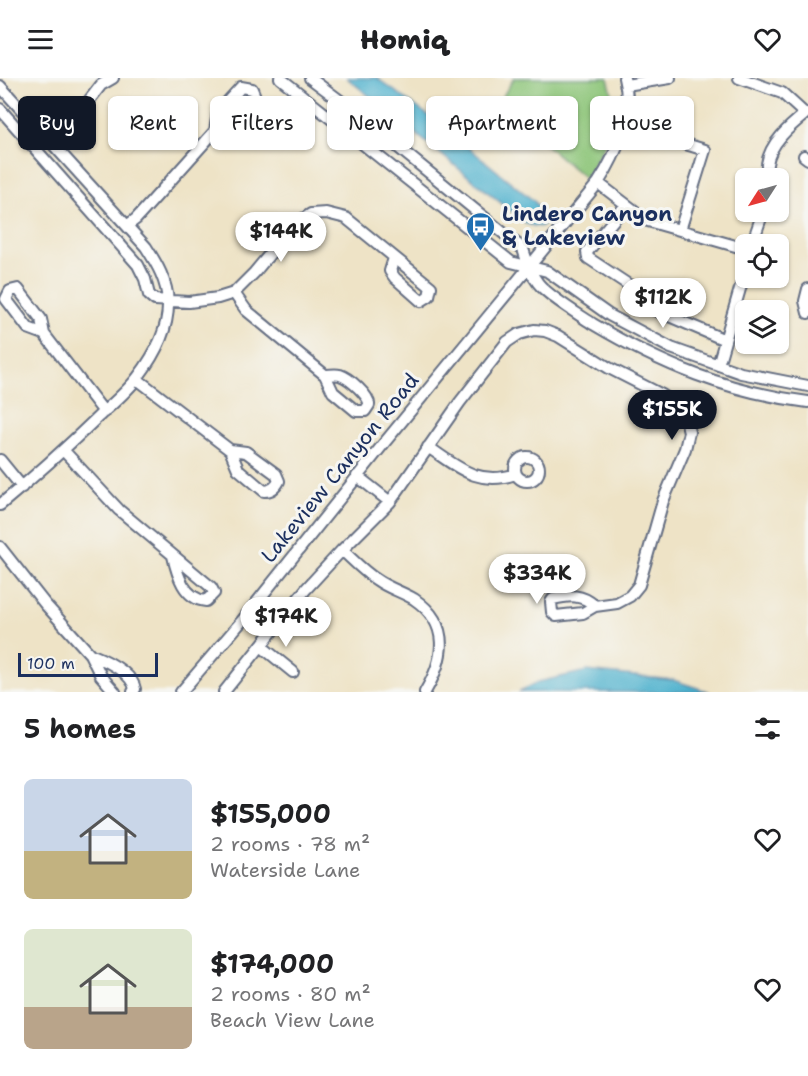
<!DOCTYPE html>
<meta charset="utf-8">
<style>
:root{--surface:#fff;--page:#f6f6f6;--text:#202124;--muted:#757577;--accent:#111827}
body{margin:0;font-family:"Shantell Sans",sans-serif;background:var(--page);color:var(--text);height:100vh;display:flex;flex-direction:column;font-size:22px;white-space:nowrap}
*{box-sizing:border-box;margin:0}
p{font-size:20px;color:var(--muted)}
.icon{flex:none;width:33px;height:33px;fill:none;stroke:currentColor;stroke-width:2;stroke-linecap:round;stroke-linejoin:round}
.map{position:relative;height:614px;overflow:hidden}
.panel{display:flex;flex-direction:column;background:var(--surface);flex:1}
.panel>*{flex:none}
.hud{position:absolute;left:18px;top:18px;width:772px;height:54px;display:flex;gap:12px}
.needle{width:39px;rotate:234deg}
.buttons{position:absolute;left:735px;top:90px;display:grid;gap:12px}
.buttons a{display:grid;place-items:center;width:54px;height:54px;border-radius:9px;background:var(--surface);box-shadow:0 2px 4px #0004;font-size:30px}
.scale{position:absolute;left:18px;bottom:15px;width:140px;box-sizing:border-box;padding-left:6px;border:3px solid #1b2f5e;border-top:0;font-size:16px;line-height:21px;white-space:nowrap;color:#1b2f5e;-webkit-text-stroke:4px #f6f6f2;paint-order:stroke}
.price{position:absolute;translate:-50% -51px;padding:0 14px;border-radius:21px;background:#fff;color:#222;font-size:20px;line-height:39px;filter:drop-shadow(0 2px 3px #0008)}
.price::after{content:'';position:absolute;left:50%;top:36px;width:18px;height:14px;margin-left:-9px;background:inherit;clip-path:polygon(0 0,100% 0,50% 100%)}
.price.on{background:var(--accent);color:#fff}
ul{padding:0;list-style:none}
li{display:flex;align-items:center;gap:18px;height:150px;padding:0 24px}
li span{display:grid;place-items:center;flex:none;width:168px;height:120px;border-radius:9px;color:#555}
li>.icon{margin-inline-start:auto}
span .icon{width:72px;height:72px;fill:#fffc;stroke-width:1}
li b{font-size:26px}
h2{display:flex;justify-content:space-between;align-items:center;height:72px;padding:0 24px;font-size:26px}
.tag{padding:0 21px;border-radius:9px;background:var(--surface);box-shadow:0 2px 4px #0004;font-size:21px;line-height:54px}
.tag.on{background:var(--accent);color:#fff}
header{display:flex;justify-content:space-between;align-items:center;height:78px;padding:0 24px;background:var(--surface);font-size:27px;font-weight:800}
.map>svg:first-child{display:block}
.green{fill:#8bc477;stroke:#537a6a;stroke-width:1.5}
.water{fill:#4eb1cd;stroke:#347096;stroke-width:1.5}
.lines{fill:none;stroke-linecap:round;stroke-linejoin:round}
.minor-casing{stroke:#656e82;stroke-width:14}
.minor{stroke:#fff;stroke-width:10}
.labels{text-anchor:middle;stroke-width:6;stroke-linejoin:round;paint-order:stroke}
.poi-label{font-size:21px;font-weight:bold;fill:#1b2f5e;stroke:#f6f6f2;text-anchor:start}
.street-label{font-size:21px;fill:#1b2f5e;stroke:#f6f6f2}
</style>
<header><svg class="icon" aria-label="menu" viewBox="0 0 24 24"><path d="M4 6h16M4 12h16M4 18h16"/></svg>Homiq<svg class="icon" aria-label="heart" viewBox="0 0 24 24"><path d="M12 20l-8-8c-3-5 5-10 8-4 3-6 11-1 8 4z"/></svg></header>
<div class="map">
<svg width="808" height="614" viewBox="0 0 808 614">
<rect width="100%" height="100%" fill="#f6f6f2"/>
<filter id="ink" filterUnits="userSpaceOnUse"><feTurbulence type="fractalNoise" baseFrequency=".0167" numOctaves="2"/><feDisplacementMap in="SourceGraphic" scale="12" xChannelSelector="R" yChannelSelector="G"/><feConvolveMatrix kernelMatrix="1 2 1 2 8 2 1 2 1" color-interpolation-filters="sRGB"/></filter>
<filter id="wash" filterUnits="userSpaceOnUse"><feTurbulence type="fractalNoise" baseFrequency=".008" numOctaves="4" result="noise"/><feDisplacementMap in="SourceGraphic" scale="24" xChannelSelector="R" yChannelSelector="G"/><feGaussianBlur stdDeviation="1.35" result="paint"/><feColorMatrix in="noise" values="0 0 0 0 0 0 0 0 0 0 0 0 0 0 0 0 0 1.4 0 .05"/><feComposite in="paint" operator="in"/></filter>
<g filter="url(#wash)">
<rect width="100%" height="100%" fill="#eee3c6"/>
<path class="green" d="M514 0H608L615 28 608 60 586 101 498 26Z"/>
<path class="water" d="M347 0H377L381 3 436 43 535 124 547 143C542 152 535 148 527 146Z
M587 593 673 602 710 614H519L538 604Z"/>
</g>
<g filter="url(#ink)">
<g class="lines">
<defs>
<path id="minor" d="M280 0 511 184 547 193 609 237 671 270 741 295 808 308
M310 0 350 30 523 171C527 183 530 195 538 205 548 218 578 236 593 246 662 287 728 314 808 324
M739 0 782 15 805 36C790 48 770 65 767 86 766 91 769 96 770 100
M626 7 670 0
M0 8 146 169C157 186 167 203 168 224 169 251 154 278 138 299 127 314 112 326 99 338 67 369 34 399 0 427
M0 31 138 187 145 201 149 217 155 222 189 224 218 220 234 215 254 195 294 147 311 136 326 135 346 140 431 209 429 218 421 223 395 200 390 193 394 180
M624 47 705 72 680 152
M51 63 74 42 101 7 113 0
M804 78 808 81
M598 105 648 143 746 171
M626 127 587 174 588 180 644 217 655 232 725 262
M128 147 136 141 215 53 231 46 256 21 252 11 241 9 218 34 215 53
M752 166 763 134
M808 211 805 223 808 235
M234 215 246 232 325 297 333 314 356 333H365L369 327C370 318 349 300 340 297 336 296 330 297 325 297
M44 256 28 250 6 221 10 213 18 211 41 241 44 256 104 334
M718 287 746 190
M137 301 230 372 246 374 276 396 279 403C276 409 272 413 264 413L238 391 230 372
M428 369C458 389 478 409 516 396
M64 373 119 432 211 509 214 515 206 523C184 521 177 496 173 478
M515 391a12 12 0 1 1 24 0a12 12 0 1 1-24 0Z
M0 382 22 409
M357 398 390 424
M0 469 45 526 90 576 101 598 115 614
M342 472C353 482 364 494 377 502 388 510 402 514 414 521 451 546 445 580 425 614
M261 568 293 594
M90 576C105 582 132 594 135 611L133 614
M181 614 241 544 385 364 598 105C617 76 634 36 624 0
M224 614 306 511 342 472 390 424 460 324 507 264 519 256 534 252 545 253 558 258 609 290 662 317 678 328 686 341 689 354 685 371 663 423 639 507 630 518 617 525 595 528 583 535 556 538 552 534 551 524 553 521C570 517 582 516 595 528"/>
</defs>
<use href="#minor" class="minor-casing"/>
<use href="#minor" class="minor"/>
</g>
</g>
<defs>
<symbol id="bus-pin" viewBox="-11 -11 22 30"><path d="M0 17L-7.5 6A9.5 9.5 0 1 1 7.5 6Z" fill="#1f6fb2" stroke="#f6f6f2"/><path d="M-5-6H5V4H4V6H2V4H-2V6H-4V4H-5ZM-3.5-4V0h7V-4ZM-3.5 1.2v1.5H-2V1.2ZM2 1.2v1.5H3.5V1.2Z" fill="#fff"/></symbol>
</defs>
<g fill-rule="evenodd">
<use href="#bus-pin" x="464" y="132" width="33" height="45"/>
</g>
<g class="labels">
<g class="poi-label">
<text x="502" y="143">Lindero Canyon<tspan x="502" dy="24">&amp; Lakeview</tspan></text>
</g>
<g class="street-label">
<text transform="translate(340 390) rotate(-51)" y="7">Lakeview Canyon Road</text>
</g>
</g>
</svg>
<div class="buttons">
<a><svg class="needle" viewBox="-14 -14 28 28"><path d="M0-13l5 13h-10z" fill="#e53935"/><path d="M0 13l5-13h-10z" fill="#757577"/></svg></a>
<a><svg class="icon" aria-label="locate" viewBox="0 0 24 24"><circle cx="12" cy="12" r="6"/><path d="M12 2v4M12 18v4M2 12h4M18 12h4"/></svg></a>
<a><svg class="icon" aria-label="layers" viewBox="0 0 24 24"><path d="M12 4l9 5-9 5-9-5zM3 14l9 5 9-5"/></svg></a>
</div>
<div class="scale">100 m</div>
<b class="price" style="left:281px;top:185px">$144K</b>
<b class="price" style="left:663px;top:251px">$112K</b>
<b class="price on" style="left:672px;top:363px">$155K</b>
<b class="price" style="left:537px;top:527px">$334K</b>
<b class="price" style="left:286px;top:570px">$174K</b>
<div class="hud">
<a class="tag on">Buy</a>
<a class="tag">Rent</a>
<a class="tag">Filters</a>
<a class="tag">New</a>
<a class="tag">Apartment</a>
<a class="tag">House</a>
</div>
</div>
<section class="panel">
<h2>5 homes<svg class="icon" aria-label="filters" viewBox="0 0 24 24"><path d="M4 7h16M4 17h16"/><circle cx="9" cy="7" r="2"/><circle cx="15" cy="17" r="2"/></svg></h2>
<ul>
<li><span style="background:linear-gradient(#c9d6e8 60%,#c2b280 0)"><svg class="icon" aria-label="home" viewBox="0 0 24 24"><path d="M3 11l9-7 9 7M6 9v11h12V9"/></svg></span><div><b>$155,000</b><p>2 rooms · 78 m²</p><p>Waterside Lane</p></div><svg class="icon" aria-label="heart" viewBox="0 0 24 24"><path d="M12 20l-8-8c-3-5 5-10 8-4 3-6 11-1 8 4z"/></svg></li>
<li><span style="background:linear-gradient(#dfe7d0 65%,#b9a48a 0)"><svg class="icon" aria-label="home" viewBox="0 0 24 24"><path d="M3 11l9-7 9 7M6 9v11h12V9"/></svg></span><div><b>$174,000</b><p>2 rooms · 80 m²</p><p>Beach View Lane</p></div><svg class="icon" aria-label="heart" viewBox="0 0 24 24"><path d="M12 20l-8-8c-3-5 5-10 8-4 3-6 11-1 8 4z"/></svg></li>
</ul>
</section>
